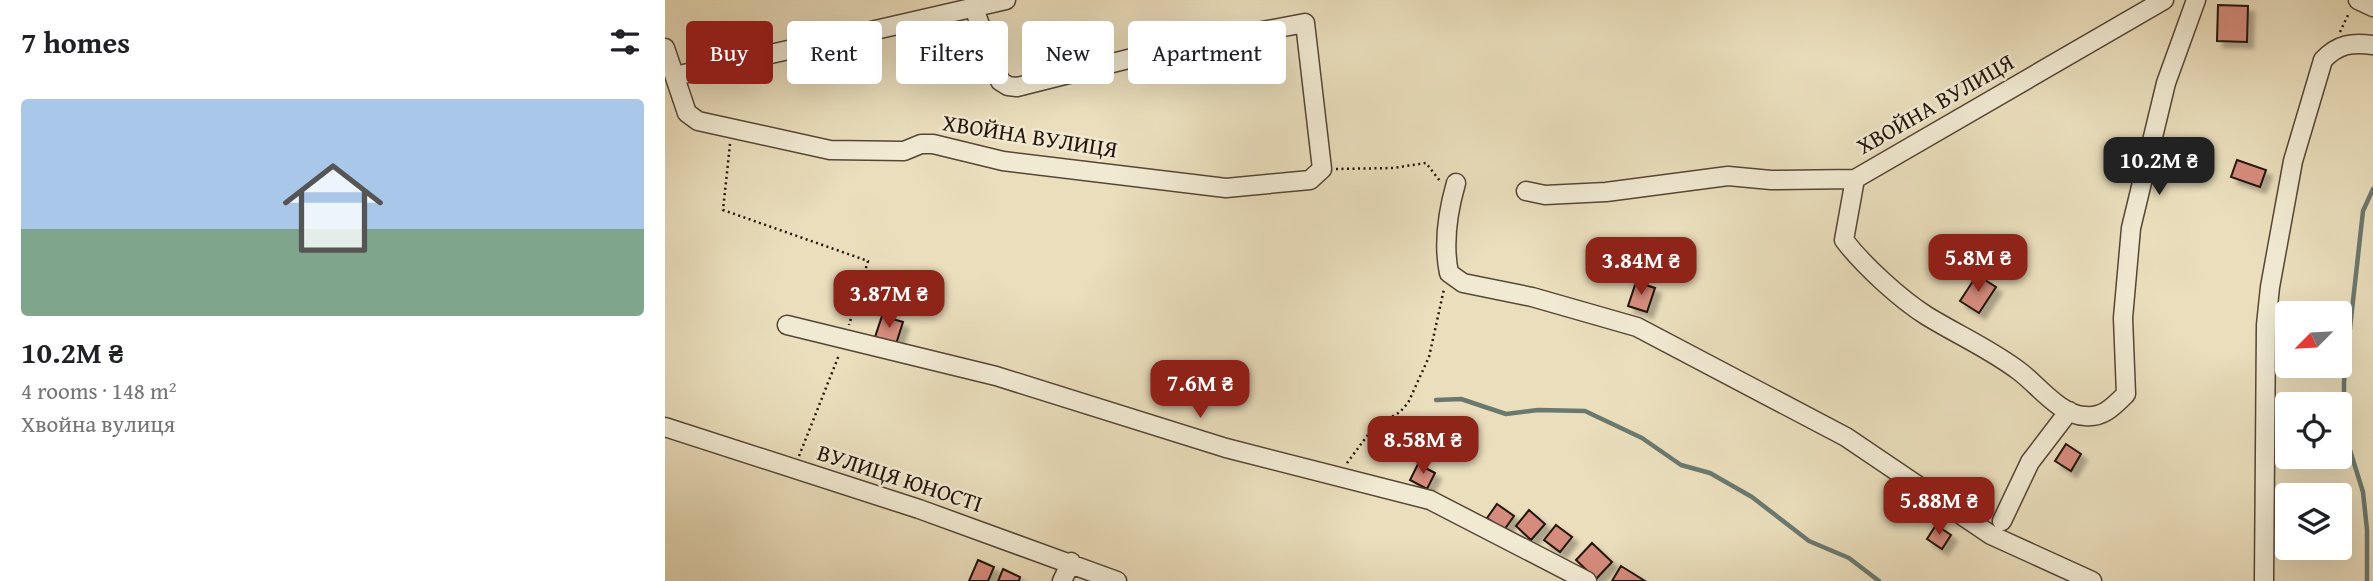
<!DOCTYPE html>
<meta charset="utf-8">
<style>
:root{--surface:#fff;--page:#f6f6f6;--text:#202124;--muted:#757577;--accent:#8f2418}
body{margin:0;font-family:"Gentium Book Plus",serif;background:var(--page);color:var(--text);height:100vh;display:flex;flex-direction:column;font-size:26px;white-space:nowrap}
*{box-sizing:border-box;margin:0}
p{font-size:23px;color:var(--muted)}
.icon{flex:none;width:38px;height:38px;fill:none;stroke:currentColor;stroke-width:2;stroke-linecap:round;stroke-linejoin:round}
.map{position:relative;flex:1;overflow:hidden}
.drawer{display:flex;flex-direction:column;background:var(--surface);width:665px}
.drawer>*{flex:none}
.hud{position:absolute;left:21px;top:21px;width:665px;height:63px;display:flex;gap:14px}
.needle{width:46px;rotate:246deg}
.tools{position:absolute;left:1610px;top:301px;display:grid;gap:14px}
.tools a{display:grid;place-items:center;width:77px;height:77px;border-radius:7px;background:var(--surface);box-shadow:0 7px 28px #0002;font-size:35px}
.price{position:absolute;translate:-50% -60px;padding:0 16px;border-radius:14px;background:var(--accent);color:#fff;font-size:23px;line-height:46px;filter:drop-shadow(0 2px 4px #0008)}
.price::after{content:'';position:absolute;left:50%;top:42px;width:21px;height:16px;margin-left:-10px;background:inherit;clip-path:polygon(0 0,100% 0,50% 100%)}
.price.current{background:#222;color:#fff}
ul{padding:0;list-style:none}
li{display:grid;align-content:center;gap:14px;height:371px;padding:0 21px}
li span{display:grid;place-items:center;height:217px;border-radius:7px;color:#555}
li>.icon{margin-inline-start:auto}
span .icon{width:126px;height:126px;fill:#fffc;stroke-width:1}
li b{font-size:30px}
h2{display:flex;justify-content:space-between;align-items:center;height:84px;padding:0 21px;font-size:30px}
.pill{padding:0 24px;border-radius:7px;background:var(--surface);box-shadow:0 7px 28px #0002;font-size:24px;line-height:63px}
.pill.current{background:var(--accent);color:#fff}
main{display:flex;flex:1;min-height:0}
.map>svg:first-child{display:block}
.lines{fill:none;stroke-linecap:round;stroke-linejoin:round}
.stream{stroke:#6a796f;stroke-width:4.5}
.building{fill:#d68c7d;stroke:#24140a;stroke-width:2;filter:url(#shadow)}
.minor-casing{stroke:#564636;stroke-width:21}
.path{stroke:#24140a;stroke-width:2.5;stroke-dasharray:2 3.5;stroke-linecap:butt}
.minor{stroke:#f1ead3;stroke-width:18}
.labels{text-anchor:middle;stroke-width:5;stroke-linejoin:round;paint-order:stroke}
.street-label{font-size:23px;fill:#24140a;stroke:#f1ead3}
</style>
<main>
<section class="drawer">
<h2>7 homes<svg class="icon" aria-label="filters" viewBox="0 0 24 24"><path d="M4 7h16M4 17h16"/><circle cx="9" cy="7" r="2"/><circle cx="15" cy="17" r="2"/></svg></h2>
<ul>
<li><span style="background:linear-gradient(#a9c7e8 60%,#7fa58c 0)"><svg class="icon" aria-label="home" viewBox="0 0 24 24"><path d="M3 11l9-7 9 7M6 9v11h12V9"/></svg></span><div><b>10.2M ₴</b><p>4 rooms · 148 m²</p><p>Хвойна вулиця</p></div></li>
</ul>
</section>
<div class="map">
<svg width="1708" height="581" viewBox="0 0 1708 581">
<defs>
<filter id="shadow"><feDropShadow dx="6" dy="6" stdDeviation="2" flood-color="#0004"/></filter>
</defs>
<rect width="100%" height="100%" fill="#eadebc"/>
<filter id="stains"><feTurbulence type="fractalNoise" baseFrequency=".00286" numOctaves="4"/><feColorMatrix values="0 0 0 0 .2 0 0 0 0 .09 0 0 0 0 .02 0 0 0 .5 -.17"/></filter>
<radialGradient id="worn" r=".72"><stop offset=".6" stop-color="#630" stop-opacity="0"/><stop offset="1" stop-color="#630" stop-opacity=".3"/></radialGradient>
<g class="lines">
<path class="stream" d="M771 400 796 399 841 414 873 410 920 411 977 438 1016 465 1045 473 1087 497 1144 541 1184 558 1214 581
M1702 581V530L1698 492 1679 431V382L1698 211 1708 189"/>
</g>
<path class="building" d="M1553 5 1583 6 1582 42 1552 41Z
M1572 160 1601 170 1595 187 1566 177Z
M1312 275 1331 287 1314 313 1295 301Z
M971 282 990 288 982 312 963 306Z
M217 316 238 322 231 344 210 337Z
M1401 444 1416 454 1406 471 1390 461Z
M753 464 770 473 762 489 745 480Z
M832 504 849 516 839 530 822 518Z
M864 510 880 524 866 540 851 526Z
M891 525 907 537 895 552 879 540Z
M1271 525 1286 535 1277 549 1262 539Z
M927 543 947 562 931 579 911 560Z
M313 560 329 567 323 581H304Z
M956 566 980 581H947Z
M338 569 355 577 354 581H333Z"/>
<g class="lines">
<defs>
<path id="minor" d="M1499 0 1190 179 1179 240C1198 265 1235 299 1262 316 1293 335 1325 349 1354 371 1373 385 1395 415 1420 416 1438 418 1449 406 1461 394L1458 318 1466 228 1501 83 1531 0
M1693 0 1708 7
M0 48 22 113 33 121 165 150 239 151 256 144H268L338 161 561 188 645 180 657 169 640 23 503 49 352 87 343 86 335 81 309 8
M10 76 341 0
M791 183C783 211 778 244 784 273L798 283 867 297 972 327 1181 437 1326 535 1427 581
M861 191 880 195 941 192 1063 176 1106 180 1190 179
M122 325 331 376 561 448 765 500 922 581
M0 427 254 509 452 581
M1337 521 1365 462 1404 411
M397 581 406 562
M1599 581 1601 325 1605 287 1628 161 1658 60C1673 44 1687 42 1708 45"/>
</defs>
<use href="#minor" class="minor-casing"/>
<path class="path" d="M1675 32 1684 13
M65 144 58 210 203 261 184 325
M671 169 728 168 761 163 775 181
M134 456 174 355
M682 463 708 428 735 412 743 403 764 357 779 289"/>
<use href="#minor" class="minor"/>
</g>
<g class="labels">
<g class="street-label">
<text transform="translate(1270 104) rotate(-30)" y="8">ХВОЙНА ВУЛИЦЯ</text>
<text transform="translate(365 136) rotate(9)" y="8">ХВОЙНА ВУЛИЦЯ</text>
<text transform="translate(235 478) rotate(18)" y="8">ВУЛИЦЯ ЮНОСТІ</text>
</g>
</g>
<rect width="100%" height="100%" filter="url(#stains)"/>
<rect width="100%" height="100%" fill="url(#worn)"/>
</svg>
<div class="tools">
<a><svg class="needle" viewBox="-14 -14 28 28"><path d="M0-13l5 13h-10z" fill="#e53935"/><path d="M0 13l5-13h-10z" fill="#757577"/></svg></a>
<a><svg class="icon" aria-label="locate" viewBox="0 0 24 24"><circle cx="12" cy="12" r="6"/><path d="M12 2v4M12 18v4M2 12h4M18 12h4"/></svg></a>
<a><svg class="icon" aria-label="layers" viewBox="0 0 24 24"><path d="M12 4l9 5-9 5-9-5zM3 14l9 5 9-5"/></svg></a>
</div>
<b class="price current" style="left:1494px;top:197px">10.2M ₴</b>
<b class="price" style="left:1313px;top:294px">5.8M ₴</b>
<b class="price" style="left:976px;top:297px">3.84M ₴</b>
<b class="price" style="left:224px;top:330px">3.87M ₴</b>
<b class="price" style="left:535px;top:420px">7.6M ₴</b>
<b class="price" style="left:758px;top:476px">8.58M ₴</b>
<b class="price" style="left:1274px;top:537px">5.88M ₴</b>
<div class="hud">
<a class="pill current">Buy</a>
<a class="pill">Rent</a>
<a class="pill">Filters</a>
<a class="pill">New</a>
<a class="pill">Apartment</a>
</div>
</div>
</main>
